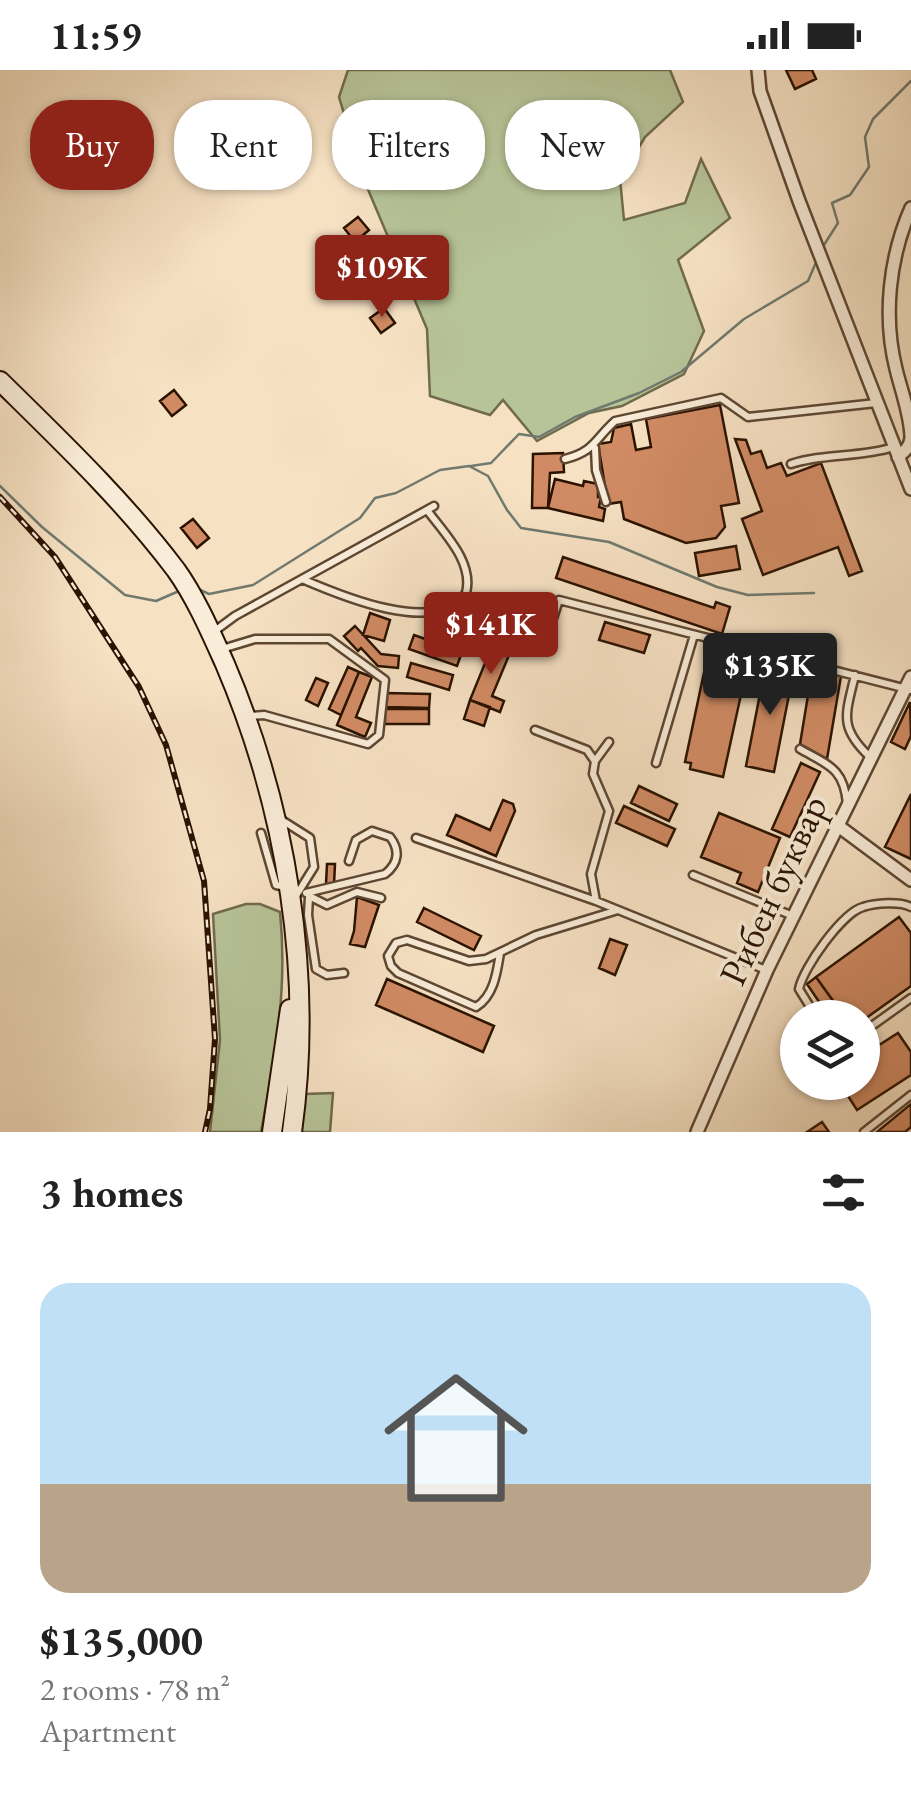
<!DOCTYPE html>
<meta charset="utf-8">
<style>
:root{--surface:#fff;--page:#f2f2f2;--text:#222;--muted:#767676;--accent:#8f2418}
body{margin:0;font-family:"EB Garamond",serif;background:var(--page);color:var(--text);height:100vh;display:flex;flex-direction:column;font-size:38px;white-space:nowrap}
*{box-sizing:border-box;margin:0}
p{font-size:32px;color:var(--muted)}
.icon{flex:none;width:55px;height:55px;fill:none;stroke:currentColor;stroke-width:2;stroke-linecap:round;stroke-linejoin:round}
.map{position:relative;height:1062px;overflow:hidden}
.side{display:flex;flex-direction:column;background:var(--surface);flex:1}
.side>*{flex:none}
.guide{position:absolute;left:30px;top:30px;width:852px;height:90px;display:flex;gap:20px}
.fabs{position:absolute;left:780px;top:930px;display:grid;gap:20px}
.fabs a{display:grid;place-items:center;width:100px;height:100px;border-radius:50%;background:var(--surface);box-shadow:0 2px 8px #0004;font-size:50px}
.price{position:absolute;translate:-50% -85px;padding:0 22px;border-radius:10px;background:var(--accent);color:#fff;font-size:32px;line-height:65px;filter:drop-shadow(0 2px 5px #0008)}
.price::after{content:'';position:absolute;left:50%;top:60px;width:30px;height:22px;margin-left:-15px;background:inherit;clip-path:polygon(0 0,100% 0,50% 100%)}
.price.selected{background:#222;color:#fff}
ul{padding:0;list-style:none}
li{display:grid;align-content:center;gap:20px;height:530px;padding:0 40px}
li span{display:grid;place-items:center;height:310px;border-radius:30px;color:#555}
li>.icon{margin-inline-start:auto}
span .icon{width:180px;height:180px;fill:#fffc;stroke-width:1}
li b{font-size:42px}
h2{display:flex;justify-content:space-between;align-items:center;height:120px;padding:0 40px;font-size:42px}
.tag{padding:0 35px;border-radius:40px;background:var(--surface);box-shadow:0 2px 8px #0004;font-size:35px;line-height:90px}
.tag.selected{background:var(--accent);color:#fff}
.status{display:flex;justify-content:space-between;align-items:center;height:70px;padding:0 50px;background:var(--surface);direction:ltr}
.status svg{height:28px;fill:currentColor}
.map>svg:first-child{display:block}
.green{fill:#b7c498;stroke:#706b4c;stroke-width:2.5}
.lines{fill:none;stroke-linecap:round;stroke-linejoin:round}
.stream{stroke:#6f796e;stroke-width:2.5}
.building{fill:#d18b64;stroke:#2a1201;stroke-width:2.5}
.lane-casing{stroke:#5d4632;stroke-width:11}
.street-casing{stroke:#5d4632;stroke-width:16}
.secondary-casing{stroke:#2a1201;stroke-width:22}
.lane{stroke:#f9ecd8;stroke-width:6}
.street{stroke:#f9ecd8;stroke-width:11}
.secondary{stroke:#f9ecd8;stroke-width:18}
.rail-casing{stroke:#2a1201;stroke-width:6}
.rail{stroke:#f9ecd8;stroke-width:2.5;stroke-dasharray:8;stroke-linecap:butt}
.labels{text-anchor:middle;stroke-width:8;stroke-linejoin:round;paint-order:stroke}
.street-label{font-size:38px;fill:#2a1201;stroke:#f9ecd8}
</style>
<div class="status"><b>11:59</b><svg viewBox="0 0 49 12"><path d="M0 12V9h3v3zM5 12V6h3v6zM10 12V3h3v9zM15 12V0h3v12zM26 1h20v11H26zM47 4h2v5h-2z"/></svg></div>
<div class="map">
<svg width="911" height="1062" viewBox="0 0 911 1062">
<rect width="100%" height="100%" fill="#f6e1c3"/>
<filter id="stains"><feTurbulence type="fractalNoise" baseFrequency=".002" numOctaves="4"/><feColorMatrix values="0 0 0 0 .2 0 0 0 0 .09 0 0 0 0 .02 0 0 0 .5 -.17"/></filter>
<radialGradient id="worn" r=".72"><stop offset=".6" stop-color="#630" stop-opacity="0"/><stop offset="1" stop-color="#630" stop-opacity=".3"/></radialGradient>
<path class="green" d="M348 0H670L683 32 645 67 620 109 624 150 685 133 701 89 730 148 678 190 704 261 684 304 622 336 589 343 537 371 503 330 490 345 430 326 427 259 364 110 339 27Z
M246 834H260L280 842C288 920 275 986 261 1062H210L220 970 213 844Z
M333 1023 330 1062H299L305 1024Z"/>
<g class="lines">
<path class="stream" d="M822 178 838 153 832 133 850 125 869 97 865 67 873 49 911 11
M471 396 491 393 519 364 539 367 575 347 639 323 681 302 744 249 808 211 817 190
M0 416 42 457 125 525 156 531 179 521
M196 518 209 524 253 515 360 448 375 428 396 423 440 400 469 396 488 406 507 440 521 458 609 472 717 517 748 525 814 523"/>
</g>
<path class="building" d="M786 0H812L816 9 795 19Z
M358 147 369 160 355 172 344 158Z
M368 177 379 193 368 200 357 183Z
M384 238 395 253 381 263 370 248Z
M174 320 186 335 172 346 160 331Z
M720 335 739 433 721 436 725 457 716 468 686 473 624 449 621 432 608 434 598 374 611 372 614 358 631 354 636 380 651 377 646 349Z
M735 369 746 370 751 384 761 381 767 398 781 393 787 406 821 393 862 501 849 506 838 477 763 505 742 449 762 441Z
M563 383 564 402 550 403 548 438H532L533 384Z
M555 409 583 416 584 411 598 414V427H601L599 437 605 439 603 451 548 438Z
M193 449 209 468 197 478 181 458Z
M736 476 740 499 699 506 695 483Z
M563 487 714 538 716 532 730 537 722 564 556 508Z
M370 543 390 550 384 571 363 565Z
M605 552 650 565 644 583 599 570Z
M355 556 381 584 399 586 398 598 378 596 361 578 358 581 344 566Z
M414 565 462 582 457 596 409 579Z
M494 571 512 578 492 626 504 631 500 642 470 630Z
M709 579 749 588 723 707 690 699 691 693 685 692Z
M411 593 453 605 449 620 407 607Z
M766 593 794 599 774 702 746 696Z
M348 597 359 602 341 645 329 639Z
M812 601 841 606 827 689 800 674Z
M359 602 372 607 356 647 371 653 365 667 337 655Z
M316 608 328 613 318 636 306 630Z
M386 623 430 624 429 638 386 637Z
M470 630 490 637 484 656 464 649Z
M910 632 911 666 905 679 891 672Z
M385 639H429V654H385Z
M801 693 820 702 790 767 772 759Z
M639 716 677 734 669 751 631 733Z
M911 724V789L885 777Z
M503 730 513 734 515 741 496 786 447 765 456 745 490 760Z
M624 736 675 759 667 776 616 753Z
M719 743 780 768 758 822 737 813 741 803 701 787Z
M327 794H335L334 815 326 814Z
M357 827 379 835 365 877 350 874 354 861Z
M424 838 481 866 474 880 417 852Z
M899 847 911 863V916L862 951V948H845L816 907Z
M610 869 627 875 615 905 599 898Z
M816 907 845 947 844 948H830L807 914Z
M387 909 494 956 483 982 376 935Z
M898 963 911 982V1005L857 1040 839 1012H862V986Z
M911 1034V1057L905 1062H877Z
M822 1052 829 1062H807Z"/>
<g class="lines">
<defs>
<path id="lane" d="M595 378 596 400 606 432
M565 389C595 381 594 370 615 351L721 328 748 347 876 333
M791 394C824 383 859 388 894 377
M302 509C339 525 437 567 466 523 474 492 444 463 427 440
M212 563 235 546 434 436
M545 573 559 530 911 620
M222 579 255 569H329L385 610 379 665 368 674 264 645 249 646
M855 605C846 644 838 657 870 687
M535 660 587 680 594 690
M800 679C828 695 844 698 847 734
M656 693 694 565
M280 749 310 768 314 797 294 829
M261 763 276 815 286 817
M416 768 596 831 766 900
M693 805 793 846
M306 823 385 804C399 793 400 780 390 767L372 761 356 770 349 791
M309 826 327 835 357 822 381 828
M309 827 308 845 316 899 327 905 344 903
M596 831 591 804 609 741 593 704 595 691 609 672
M500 883C497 902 494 926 476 937L398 903 391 896 388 886 396 873 407 870 469 891 486 889 536 865 618 840
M817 948 799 919C803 898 842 843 863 837 875 833 900 831 911 837
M862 963 911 928
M864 1062 911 1025"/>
<path id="street" d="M758 0 760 21 799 131 911 419
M898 387C905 381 910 377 911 368 911 346 901 320 896 299 883 247 889 188 911 138
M837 755 911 810
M697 1062 767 900 911 607"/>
<path id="secondary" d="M0 311C61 371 124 431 176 500 196 528 211 563 225 594 287 739 314 906 292 1062
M272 1062 290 939"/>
</defs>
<use href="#lane" class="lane-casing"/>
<use href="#street" class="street-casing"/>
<use href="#secondary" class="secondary-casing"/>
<use href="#lane" class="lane"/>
<use href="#street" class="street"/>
<use href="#secondary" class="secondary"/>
<defs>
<path id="rail" d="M0 427 55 487 139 617 166 675 204 811 215 969 210 1039 205 1062"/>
</defs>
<use href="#rail" class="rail-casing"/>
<use href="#rail" class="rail"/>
</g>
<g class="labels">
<g class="street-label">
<text transform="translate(773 820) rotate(-65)" y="13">Рибен буквар</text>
</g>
</g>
<rect width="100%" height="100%" filter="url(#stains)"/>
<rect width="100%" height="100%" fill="url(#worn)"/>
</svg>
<div class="fabs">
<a><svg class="icon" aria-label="layers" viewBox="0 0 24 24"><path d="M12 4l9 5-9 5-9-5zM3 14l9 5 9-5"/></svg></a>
</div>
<b class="price" style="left:382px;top:250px">$109K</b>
<b class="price" style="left:491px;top:607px">$141K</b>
<b class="price selected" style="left:770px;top:648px">$135K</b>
<div class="guide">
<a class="tag selected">Buy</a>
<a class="tag">Rent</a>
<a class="tag">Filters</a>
<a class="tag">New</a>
</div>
</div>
<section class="side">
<h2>3 homes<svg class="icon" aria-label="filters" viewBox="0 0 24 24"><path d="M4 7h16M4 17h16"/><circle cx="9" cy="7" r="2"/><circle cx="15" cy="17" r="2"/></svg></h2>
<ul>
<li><span style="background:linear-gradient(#bfe0f5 65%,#b9a48a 0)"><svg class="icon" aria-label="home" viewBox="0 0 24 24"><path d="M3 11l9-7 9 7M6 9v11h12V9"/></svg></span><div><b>$135,000</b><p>2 rooms · 78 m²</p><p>Apartment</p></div></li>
</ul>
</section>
